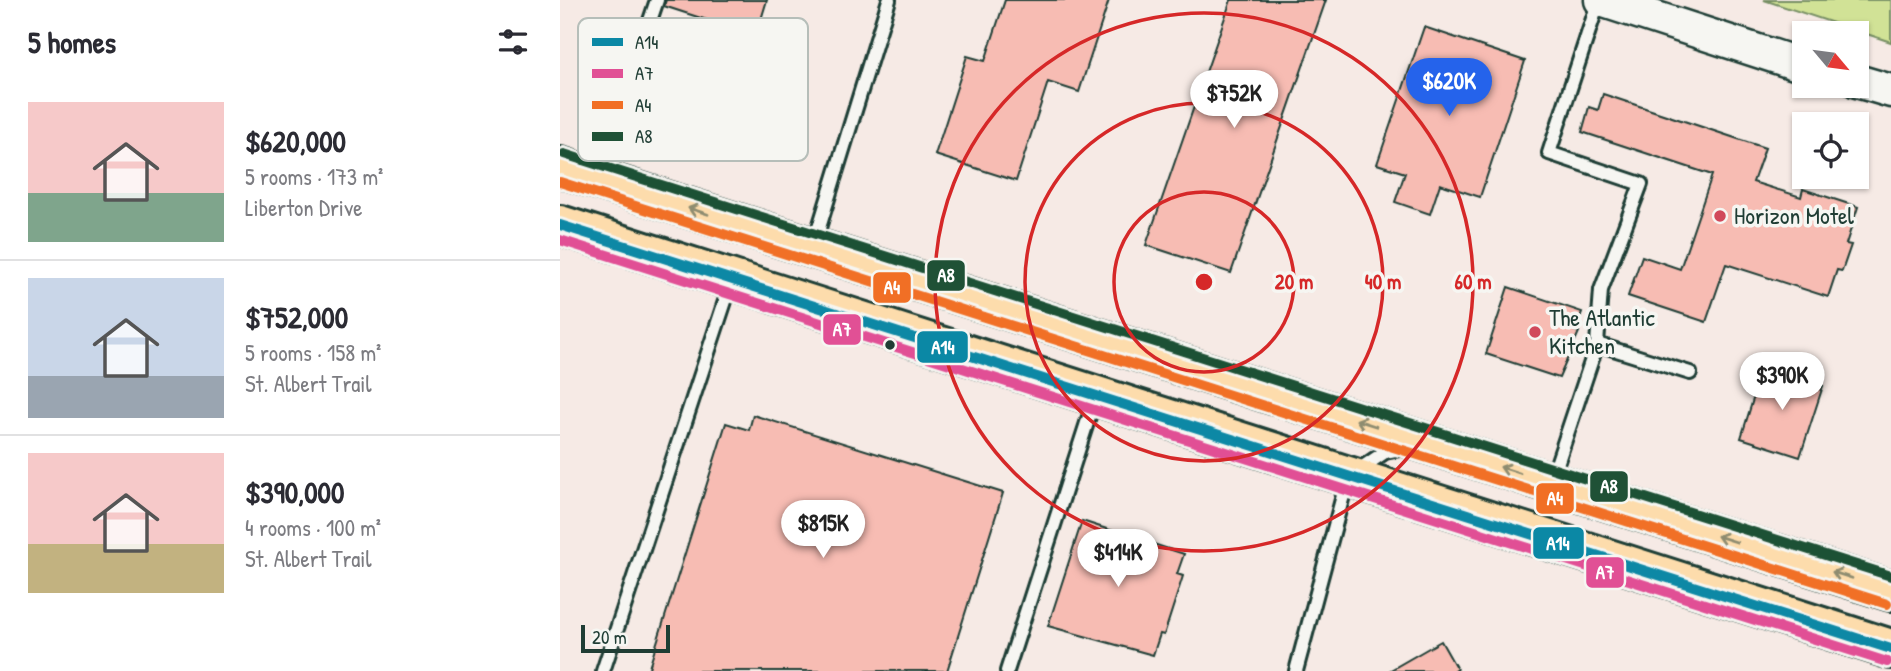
<!DOCTYPE html>
<meta charset="utf-8">
<style>
:root{--surface:#fff;--page:#f7f7f7;--text:#2b2b33;--muted:#7c7c81;--line:#e1e1e2;--accent:#2563eb}
body{margin:0;font-family:"Patrick Hand",sans-serif;background:var(--page);color:var(--text);height:100vh;display:flex;flex-direction:column;font-size:26px;white-space:nowrap}
*{box-sizing:border-box;margin:0}
p{font-size:23px;color:var(--muted)}
.icon{flex:none;width:38px;height:38px;fill:none;stroke:currentColor;stroke-width:2;stroke-linecap:round;stroke-linejoin:round}
.map{position:relative;flex:1;overflow:hidden}
.panel{display:flex;flex-direction:column;background:var(--surface);width:560px}
.panel>*{flex:none}
.needle{width:46px;rotate:119deg}
.buttons{position:absolute;left:1232px;top:21px;display:grid;gap:14px}
.buttons a{display:grid;place-items:center;width:77px;height:77px;border-radius:0px;background:var(--surface);box-shadow:0 2px 5px #0004;font-size:35px}
.scale{position:absolute;left:21px;bottom:18px;width:89px;box-sizing:border-box;padding-left:7px;border:4px solid #1f3d34;border-top:0;font-size:19px;line-height:24px;white-space:nowrap;color:#1f3d34;-webkit-text-stroke:5px #f6f6f2;paint-order:stroke}
.price{position:absolute;translate:-50% -60px;padding:0 16px;border-radius:24px;background:#fff;color:#222;font-size:23px;line-height:46px;filter:drop-shadow(0 2px 4px #0008)}
.price::after{content:'';position:absolute;left:50%;top:42px;width:21px;height:16px;margin-left:-10px;background:inherit;clip-path:polygon(0 0,100% 0,50% 100%)}
.price.active{background:var(--accent);color:#fff}
ul{padding:0;list-style:none}
li{display:flex;align-items:center;gap:21px;height:175px;padding:0 28px}
li+li{border-top:2px solid var(--line)}
li span{display:grid;place-items:center;flex:none;width:196px;height:140px;border-radius:0px;color:#555}
li>.icon{margin-inline-start:auto}
span .icon{width:84px;height:84px;fill:#fffc;stroke-width:1}
li b{font-size:30px}
h2{display:flex;justify-content:space-between;align-items:center;height:84px;padding:0 28px;font-size:30px}
main{display:flex;flex:1;min-height:0}
.map>svg:first-child{display:block}
.green{fill:#d1e296;stroke:#789065;stroke-width:2}
.building{fill:#f7bcb3;stroke:#1f3d34;stroke-width:2}
.lines{fill:none;stroke-linecap:round;stroke-linejoin:round}
.service-casing{stroke:#1f3d34;stroke-width:18}
.tertiary-casing{stroke:#1f3d34;stroke-width:37}
.primary-casing{stroke:#1f3d34;stroke-width:44}
.service{stroke:#f6f6f2;stroke-width:12}
.tertiary{stroke:#f6f6f2;stroke-width:32}
.primary{stroke:#fddcac;stroke-width:38}
.bus-1-casing{stroke:#f6f6f2;stroke-width:16}
.bus-2-casing{stroke:#f6f6f2;stroke-width:16}
.bus-3-casing{stroke:#f6f6f2;stroke-width:16}
.bus-4-casing{stroke:#f6f6f2;stroke-width:16}
.bus-1{stroke:#0b88a5;stroke-width:10}
.bus-2{stroke:#e15095;stroke-width:10}
.bus-3{stroke:#f16f25;stroke-width:10}
.bus-4{stroke:#1f5136;stroke-width:10}
.oneway{stroke:#8e8c70}
.ring{fill:none;stroke:#d62828;stroke-width:3.5}
.poi-dot{fill:#d1495b;stroke:#f6f6f2;stroke-width:2.5}
.bus-dot{fill:#1f3d34;stroke:#f6f6f2;stroke-width:2.5}
.labels{text-anchor:middle;stroke-width:7;stroke-linejoin:round;paint-order:stroke}
.poi-label{font-size:24px;fill:#1f3d34;stroke:#f6f6f2;text-anchor:start}
.key{fill:#f6f6f2;stroke:#b6beb9;stroke-width:2}
.key-label{font-size:19px;fill:#1f3d34}
.centre{fill:#d62828;stroke:#f6f6f2;stroke-width:3.5}
.ring-label{font-size:21px;text-anchor:middle;font-weight:bold;fill:#d62828;stroke:#f6f6f2;stroke-width:7;stroke-linejoin:round;paint-order:stroke}
.line-badge{stroke:#f6f6f2;stroke-width:2.5}
.badge-label{font-size:19px;text-anchor:middle;font-weight:bold;fill:#fff}
</style>
<main>
<section class="panel">
<h2>5 homes<svg class="icon" aria-label="filters" viewBox="0 0 24 24"><path d="M4 7h16M4 17h16"/><circle cx="9" cy="7" r="2"/><circle cx="15" cy="17" r="2"/></svg></h2>
<ul>
<li><span style="background:linear-gradient(#f6c9c9 65%,#7fa58c 0)"><svg class="icon" aria-label="home" viewBox="0 0 24 24"><path d="M3 11l9-7 9 7M6 9v11h12V9"/></svg></span><div><b>$620,000</b><p>5 rooms · 173 m²</p><p>Liberton Drive</p></div></li>
<li><span style="background:linear-gradient(#c9d6e8 70%,#9aa5b1 0)"><svg class="icon" aria-label="home" viewBox="0 0 24 24"><path d="M3 11l9-7 9 7M6 9v11h12V9"/></svg></span><div><b>$752,000</b><p>5 rooms · 158 m²</p><p>St. Albert Trail</p></div></li>
<li><span style="background:linear-gradient(#f6c9c9 65%,#c2b280 0)"><svg class="icon" aria-label="home" viewBox="0 0 24 24"><path d="M3 11l9-7 9 7M6 9v11h12V9"/></svg></span><div><b>$390,000</b><p>4 rooms · 100 m²</p><p>St. Albert Trail</p></div></li>
</ul>
</section>
<div class="map">
<svg width="1331" height="671" viewBox="0 0 1331 671">
<rect width="100%" height="100%" fill="#f6eae5"/>
<filter id="ink" filterUnits="userSpaceOnUse"><feTurbulence type="fractalNoise" baseFrequency=".0143" numOctaves="2"/><feDisplacementMap in="SourceGraphic" scale="14" xChannelSelector="R" yChannelSelector="G"/><feConvolveMatrix kernelMatrix="1 2 1 2 8 2 1 2 1" color-interpolation-filters="sRGB"/></filter>
<g filter="url(#ink)">
<path class="green" d="M1204 0H1331V42Z"/>
<path class="building" d="M106 0H207L196 36 104 6Z
M445 0H549L519 92 488 82 456 181 375 155 407 56 425 61Z
M671 0H766L671 273 586 245Z
M864 27 965 61 920 197 880 184 870 214 835 202 845 173 817 164Z
M1043 94 1205 148 1193 182 1241 197 1243 189 1298 207 1286 244 1291 245 1282 271 1277 270 1268 297 1166 264 1146 322 1068 296 1082 256 1120 269 1152 175 1022 132 1029 107 1038 110Z
M948 287 1022 312 1015 331 1019 332 999 378 926 354Z
M1203 367 1263 386 1240 457 1181 438Z
M193 415 443 493 387 671H88L166 423 189 430Z
M522 521 624 554 617 574 623 576 604 635 600 634 593 655 488 626Z
M881 641 898 671H829Z"/>
<g class="lines">
<defs>
<path id="service" d="M82 44 97 0
M254 244 329 0
M1037 344 1130 373
M992 479 1037 344 1041 290 1081 184 989 153 1039 0
M43 671 171 283
M447 671 535 398
M736 671 788 477 825 452 845 448"/>
<path id="tertiary" d="M1041 0 1244 66
M1297 81 1331 91"/>
<path id="primary" d="M0 167 1331 591
M0 225 1331 649"/>
</defs>
<use href="#service" class="service-casing"/>
<use href="#tertiary" class="tertiary-casing"/>
<use href="#primary" class="primary-casing"/>
<use href="#service" class="service"/>
<use href="#tertiary" class="tertiary"/>
<use href="#primary" class="primary"/>
<defs>
<path id="bus-1" d="M0 225 1331 649"/>
<path id="bus-2" d="M0 240 1327 662"/>
<path id="bus-3" d="M0 182 1327 604"/>
<path id="bus-4" d="M4 154 1331 576"/>
</defs>
<use href="#bus-1" class="bus-1-casing"/>
<use href="#bus-2" class="bus-2-casing"/>
<use href="#bus-3" class="bus-3-casing"/>
<use href="#bus-4" class="bus-4-casing"/>
<use href="#bus-1" class="bus-1"/>
<use href="#bus-2" class="bus-2"/>
<use href="#bus-3" class="bus-3"/>
<use href="#bus-4" class="bus-4"/>
</g>
<defs><path id="oneway-shaft" d="M-6 0H5M1.5-3L5.5 0L1.5 3" fill="none" stroke-width="1.6" stroke-linecap="round" stroke-linejoin="round" transform="scale(1.75)"/></defs>
<g class="oneway">
<use href="#oneway-shaft" transform="translate(138 211) rotate(-162)"/>
<use href="#oneway-shaft" transform="translate(806 423) rotate(-162)"/>
<use href="#oneway-shaft" transform="translate(950 470) rotate(-162)"/>
<use href="#oneway-shaft" transform="translate(1167 539) rotate(-162)"/>
<use href="#oneway-shaft" transform="translate(1282 575) rotate(-162)"/>
</g>
</g>
<g class="ring">
<circle cx="644" cy="282" r="90"/>
<circle cx="644" cy="282" r="179"/>
<circle cx="644" cy="282" r="269"/>
</g>
<g class="poi-dot">
<circle cx="1160" cy="216" r="7"/>
<circle cx="975" cy="332" r="7"/>
</g>
<circle class="bus-dot" cx="330" cy="345" r="6"/>
<g class="labels">
<g class="poi-label">
<text x="1174" y="224">Horizon Motel</text>
<text x="989" y="326">The Atlantic<tspan x="989" dy="28">Kitchen</tspan></text>
</g>
</g>
<rect x="18" y="18" width="230" height="143" rx="10" class="key"/>
<rect x="32" y="38" width="31" height="8" fill="#0b88a5"/>
<rect x="32" y="69" width="31" height="9" fill="#e15095"/>
<rect x="32" y="101" width="31" height="8" fill="#f16f25"/>
<rect x="32" y="132" width="31" height="9" fill="#1f5136"/>
<g class="key-label">
<text x="75" y="49">A14</text>
<text x="75" y="80">A7</text>
<text x="75" y="112">A4</text>
<text x="75" y="143">A8</text>
</g>
<circle cx="644" cy="282" r="10" class="centre"/>
<g class="ring-label">
<text x="734" y="289">20 m</text>
<text x="823" y="289">40 m</text>
<text x="913" y="289">60 m</text>
</g>
<g class="line-badge">
<rect x="366" y="259" width="40" height="33" rx="7" fill="#1f5136"/>
<rect x="312" y="271" width="40" height="33" rx="7" fill="#f16f25"/>
<rect x="262" y="313" width="40" height="33" rx="7" fill="#e15095"/>
<rect x="356" y="330" width="53" height="34" rx="7" fill="#0b88a5"/>
<rect x="1029" y="470" width="40" height="33" rx="7" fill="#1f5136"/>
<rect x="975" y="482" width="40" height="33" rx="7" fill="#f16f25"/>
<rect x="972" y="526" width="53" height="34" rx="7" fill="#0b88a5"/>
<rect x="1025" y="556" width="40" height="33" rx="7" fill="#e15095"/>
</g>
<g class="badge-label">
<text x="386" y="282">A8</text>
<text x="332" y="294">A4</text>
<text x="282" y="336">A7</text>
<text x="383" y="354">A14</text>
<text x="1049" y="493">A8</text>
<text x="995" y="505">A4</text>
<text x="998" y="550">A14</text>
<text x="1045" y="579">A7</text>
</g>
</svg>
<div class="buttons">
<a><svg class="needle" viewBox="-14 -14 28 28"><path d="M0-13l5 13h-10z" fill="#e53935"/><path d="M0 13l5-13h-10z" fill="#7c7c81"/></svg></a>
<a><svg class="icon" aria-label="locate" viewBox="0 0 24 24"><circle cx="12" cy="12" r="6"/><path d="M12 2v4M12 18v4M2 12h4M18 12h4"/></svg></a>
</div>
<div class="scale">20 m</div>
<b class="price active" style="left:889px;top:118px">$620K</b>
<b class="price" style="left:674px;top:130px">$752K</b>
<b class="price" style="left:1222px;top:412px">$390K</b>
<b class="price" style="left:263px;top:560px">$815K</b>
<b class="price" style="left:558px;top:589px">$414K</b>
</div>
</main>
